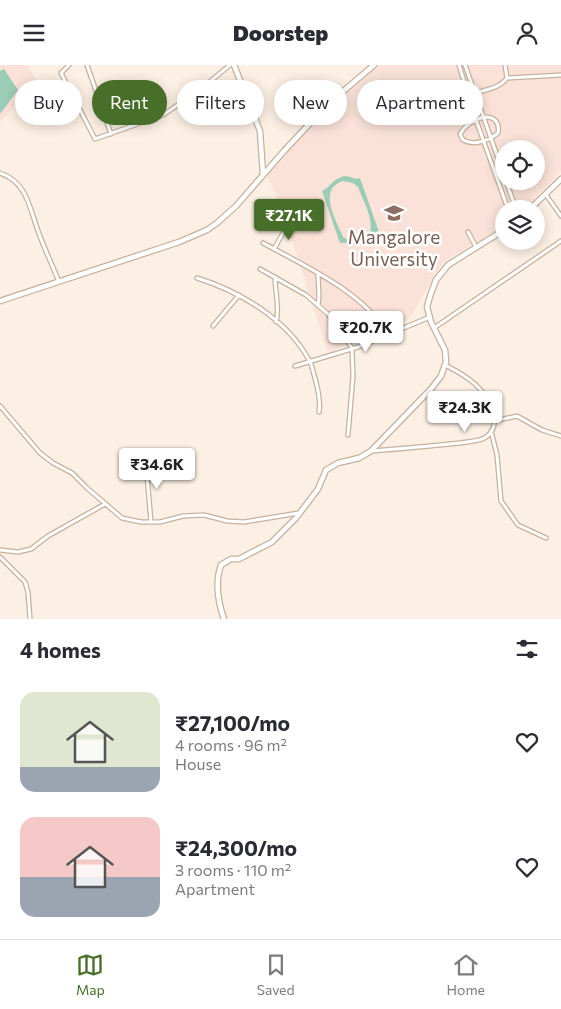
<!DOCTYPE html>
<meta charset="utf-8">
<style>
:root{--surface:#fff;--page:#f2f2f3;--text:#2b2b33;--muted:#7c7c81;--line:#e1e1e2;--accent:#486f2a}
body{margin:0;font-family:Commissioner,sans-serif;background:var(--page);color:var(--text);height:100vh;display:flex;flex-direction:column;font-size:19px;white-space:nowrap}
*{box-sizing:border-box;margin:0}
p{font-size:16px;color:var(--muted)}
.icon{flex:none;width:28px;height:28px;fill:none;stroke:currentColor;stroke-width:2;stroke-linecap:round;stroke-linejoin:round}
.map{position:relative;height:554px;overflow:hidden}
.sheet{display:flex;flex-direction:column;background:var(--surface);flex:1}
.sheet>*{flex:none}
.hud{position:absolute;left:15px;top:15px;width:531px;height:45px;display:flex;gap:10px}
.tools{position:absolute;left:495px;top:75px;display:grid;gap:10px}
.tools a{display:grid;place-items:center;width:50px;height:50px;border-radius:50%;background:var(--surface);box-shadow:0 2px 12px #0003;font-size:25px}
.price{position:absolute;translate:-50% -42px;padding:0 11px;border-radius:5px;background:#fff;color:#222;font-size:16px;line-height:32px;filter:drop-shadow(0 1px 2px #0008)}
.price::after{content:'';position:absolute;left:50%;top:30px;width:15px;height:11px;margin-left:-8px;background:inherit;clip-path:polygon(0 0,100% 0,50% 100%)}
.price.current{background:var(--accent);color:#fff}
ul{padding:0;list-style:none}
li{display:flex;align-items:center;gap:15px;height:125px;padding:0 20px}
li span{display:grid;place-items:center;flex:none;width:140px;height:100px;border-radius:15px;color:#555}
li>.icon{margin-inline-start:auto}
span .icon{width:60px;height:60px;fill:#fffc;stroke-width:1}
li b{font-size:21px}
h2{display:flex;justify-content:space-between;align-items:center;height:60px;padding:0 20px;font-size:21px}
.chip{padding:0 18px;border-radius:22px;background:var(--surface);box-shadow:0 2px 12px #0003;font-size:18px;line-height:45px}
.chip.current{background:var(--accent);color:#fff}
header{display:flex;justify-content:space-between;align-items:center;height:65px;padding:0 20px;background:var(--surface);font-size:22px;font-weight:800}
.menu{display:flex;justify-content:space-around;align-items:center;height:70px;border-top:1px solid var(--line);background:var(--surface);font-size:14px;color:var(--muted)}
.menu a{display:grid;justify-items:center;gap:2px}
.menu .current{color:var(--accent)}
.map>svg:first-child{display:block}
.education{fill:#fae2d8;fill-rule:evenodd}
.green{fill:#9bccb5;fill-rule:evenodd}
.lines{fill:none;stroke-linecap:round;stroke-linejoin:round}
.minor-casing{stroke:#c5b29e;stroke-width:5.5}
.tertiary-casing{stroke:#c5b29e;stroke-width:7}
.secondary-casing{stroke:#c5b29e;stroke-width:7}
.minor{stroke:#fff;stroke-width:3}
.tertiary{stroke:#fff;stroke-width:4.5}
.secondary{stroke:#fff;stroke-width:4.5}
.labels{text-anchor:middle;stroke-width:5;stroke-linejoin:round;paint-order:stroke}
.education-label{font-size:19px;fill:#785e54;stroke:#fff}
</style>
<header><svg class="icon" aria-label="menu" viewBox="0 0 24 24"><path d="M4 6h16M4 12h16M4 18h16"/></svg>Doorstep<svg class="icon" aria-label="person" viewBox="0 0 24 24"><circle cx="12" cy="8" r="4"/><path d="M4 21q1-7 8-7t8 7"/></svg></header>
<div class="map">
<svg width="561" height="554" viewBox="0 0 561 554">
<rect width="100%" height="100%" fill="#fcefe3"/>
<path class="education" d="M0 0H28L37 17 0 57Z
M380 0H561V106L524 144H504V161L443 197 410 253 328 288 285 153 267 110 312 59ZM504 84H536V116H504Z"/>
<path class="green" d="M4 4 18 25 0 49V6Z
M344 111 350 112 356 114 360 113 380 170 376 171 374 168C369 176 362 182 352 180 347 179 345 177 340 178L322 126C331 122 331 115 344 111ZM343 116 353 118 358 122C363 136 382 167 361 175 354 178 349 176 343 172 336 155 317 124 343 116Z"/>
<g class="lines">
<defs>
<path id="minor" d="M69 0 61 8 95 74 163 50 201 24 230 0
M87 0 111 69
M459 0 476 55 508 144
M465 0 504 110
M505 0 507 13 561 10
M464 18 455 22 466 24
M474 28C486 25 500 23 507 13
M483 52C494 51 500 57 498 68 488 76 474 81 463 75L460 69C466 59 473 56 483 52Z
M0 108C26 117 29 140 37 163 43 181 52 199 59 217
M506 116 516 144
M546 130 561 151
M468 167 476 182
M263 178C303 200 365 228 387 269
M274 184 288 159
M260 204 306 230 328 249 352 283 353 311 348 370
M275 212C275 225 280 246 276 257
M197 213C239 226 287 254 309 295 312 300 313 307 315 313 318 324 321 336 319 347
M318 240 319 232 318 209
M213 261 239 230
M434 263 561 176
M295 301 358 282 430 252
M0 341 40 388 53 398 72 408 87 423 122 453 141 457H160L183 451 204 450 227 456 244 457 299 448
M494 356 517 351 542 365 561 371
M491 366 497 390 501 436 518 460 546 473
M371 386C401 384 430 381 460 378 468 376 479 377 486 372 505 359 487 330 475 319 466 311 455 305 445 300
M151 457 146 399V396L153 389
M0 485 18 487 31 484 48 471 105 439
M0 492 25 517 28 527 30 554"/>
<path id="tertiary" d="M234 0 260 66 263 109"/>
<path id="secondary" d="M530 144 561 114
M0 236 179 177 207 165 217 158 236 141 284 86 327 40 374 0
M224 554C218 537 215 517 221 500L231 494H239L272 477 296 453 318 424 326 405 338 398 359 393 371 386 431 324 441 311 446 297 445 285 431 257 427 242 430 231 436 215 448 200 504 165"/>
</defs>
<use href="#minor" class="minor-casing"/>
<use href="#tertiary" class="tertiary-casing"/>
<use href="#secondary" class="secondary-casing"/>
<use href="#minor" class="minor"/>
<use href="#tertiary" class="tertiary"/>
<use href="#secondary" class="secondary"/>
</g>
<defs>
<symbol id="university-bare" viewBox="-9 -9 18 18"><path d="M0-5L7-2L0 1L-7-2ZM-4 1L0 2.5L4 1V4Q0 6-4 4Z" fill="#8d6e63" stroke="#fff" stroke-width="2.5" paint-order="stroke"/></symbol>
</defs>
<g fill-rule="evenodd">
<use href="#university-bare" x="380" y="134" width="28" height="28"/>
</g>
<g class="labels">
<g class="education-label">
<text x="394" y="179">Mangalore<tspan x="394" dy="22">University</tspan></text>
</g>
</g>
</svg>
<div class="tools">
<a><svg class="icon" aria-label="locate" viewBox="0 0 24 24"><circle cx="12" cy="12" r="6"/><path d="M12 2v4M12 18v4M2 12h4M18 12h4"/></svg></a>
<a><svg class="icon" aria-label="layers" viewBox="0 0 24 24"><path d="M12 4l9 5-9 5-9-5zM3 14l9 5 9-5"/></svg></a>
</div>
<b class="price current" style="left:289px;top:176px">₹27.1K</b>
<b class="price" style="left:366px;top:288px">₹20.7K</b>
<b class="price" style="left:465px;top:368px">₹24.3K</b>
<b class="price" style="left:157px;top:425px">₹34.6K</b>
<div class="hud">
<a class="chip">Buy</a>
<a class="chip current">Rent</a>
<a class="chip">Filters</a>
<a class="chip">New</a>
<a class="chip">Apartment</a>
</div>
</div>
<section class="sheet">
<h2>4 homes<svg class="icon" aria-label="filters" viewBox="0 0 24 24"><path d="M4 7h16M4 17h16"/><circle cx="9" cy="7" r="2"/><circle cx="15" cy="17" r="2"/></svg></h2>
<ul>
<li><span style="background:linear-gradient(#dfe7d0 75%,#9aa5b1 0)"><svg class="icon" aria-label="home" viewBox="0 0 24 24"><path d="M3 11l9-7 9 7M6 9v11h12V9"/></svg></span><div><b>₹27,100/mo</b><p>4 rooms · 96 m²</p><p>House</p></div><svg class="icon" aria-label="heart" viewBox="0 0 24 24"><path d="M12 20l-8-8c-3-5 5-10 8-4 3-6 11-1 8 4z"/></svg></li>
<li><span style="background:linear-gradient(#f6c9c9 60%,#9aa5b1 0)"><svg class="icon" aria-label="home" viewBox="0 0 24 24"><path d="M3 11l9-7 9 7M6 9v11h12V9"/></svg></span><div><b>₹24,300/mo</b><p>3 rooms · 110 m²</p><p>Apartment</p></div><svg class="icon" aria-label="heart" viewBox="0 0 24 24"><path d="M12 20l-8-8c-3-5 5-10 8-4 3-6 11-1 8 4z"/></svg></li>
</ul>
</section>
<nav class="menu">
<a class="current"><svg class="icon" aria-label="map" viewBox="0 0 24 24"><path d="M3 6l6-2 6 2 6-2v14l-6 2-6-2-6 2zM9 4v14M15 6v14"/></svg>Map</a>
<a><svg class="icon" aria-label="saved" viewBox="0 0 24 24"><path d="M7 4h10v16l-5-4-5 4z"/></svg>Saved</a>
<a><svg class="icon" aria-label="home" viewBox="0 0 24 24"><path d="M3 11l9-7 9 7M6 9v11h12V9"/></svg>Home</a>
</nav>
